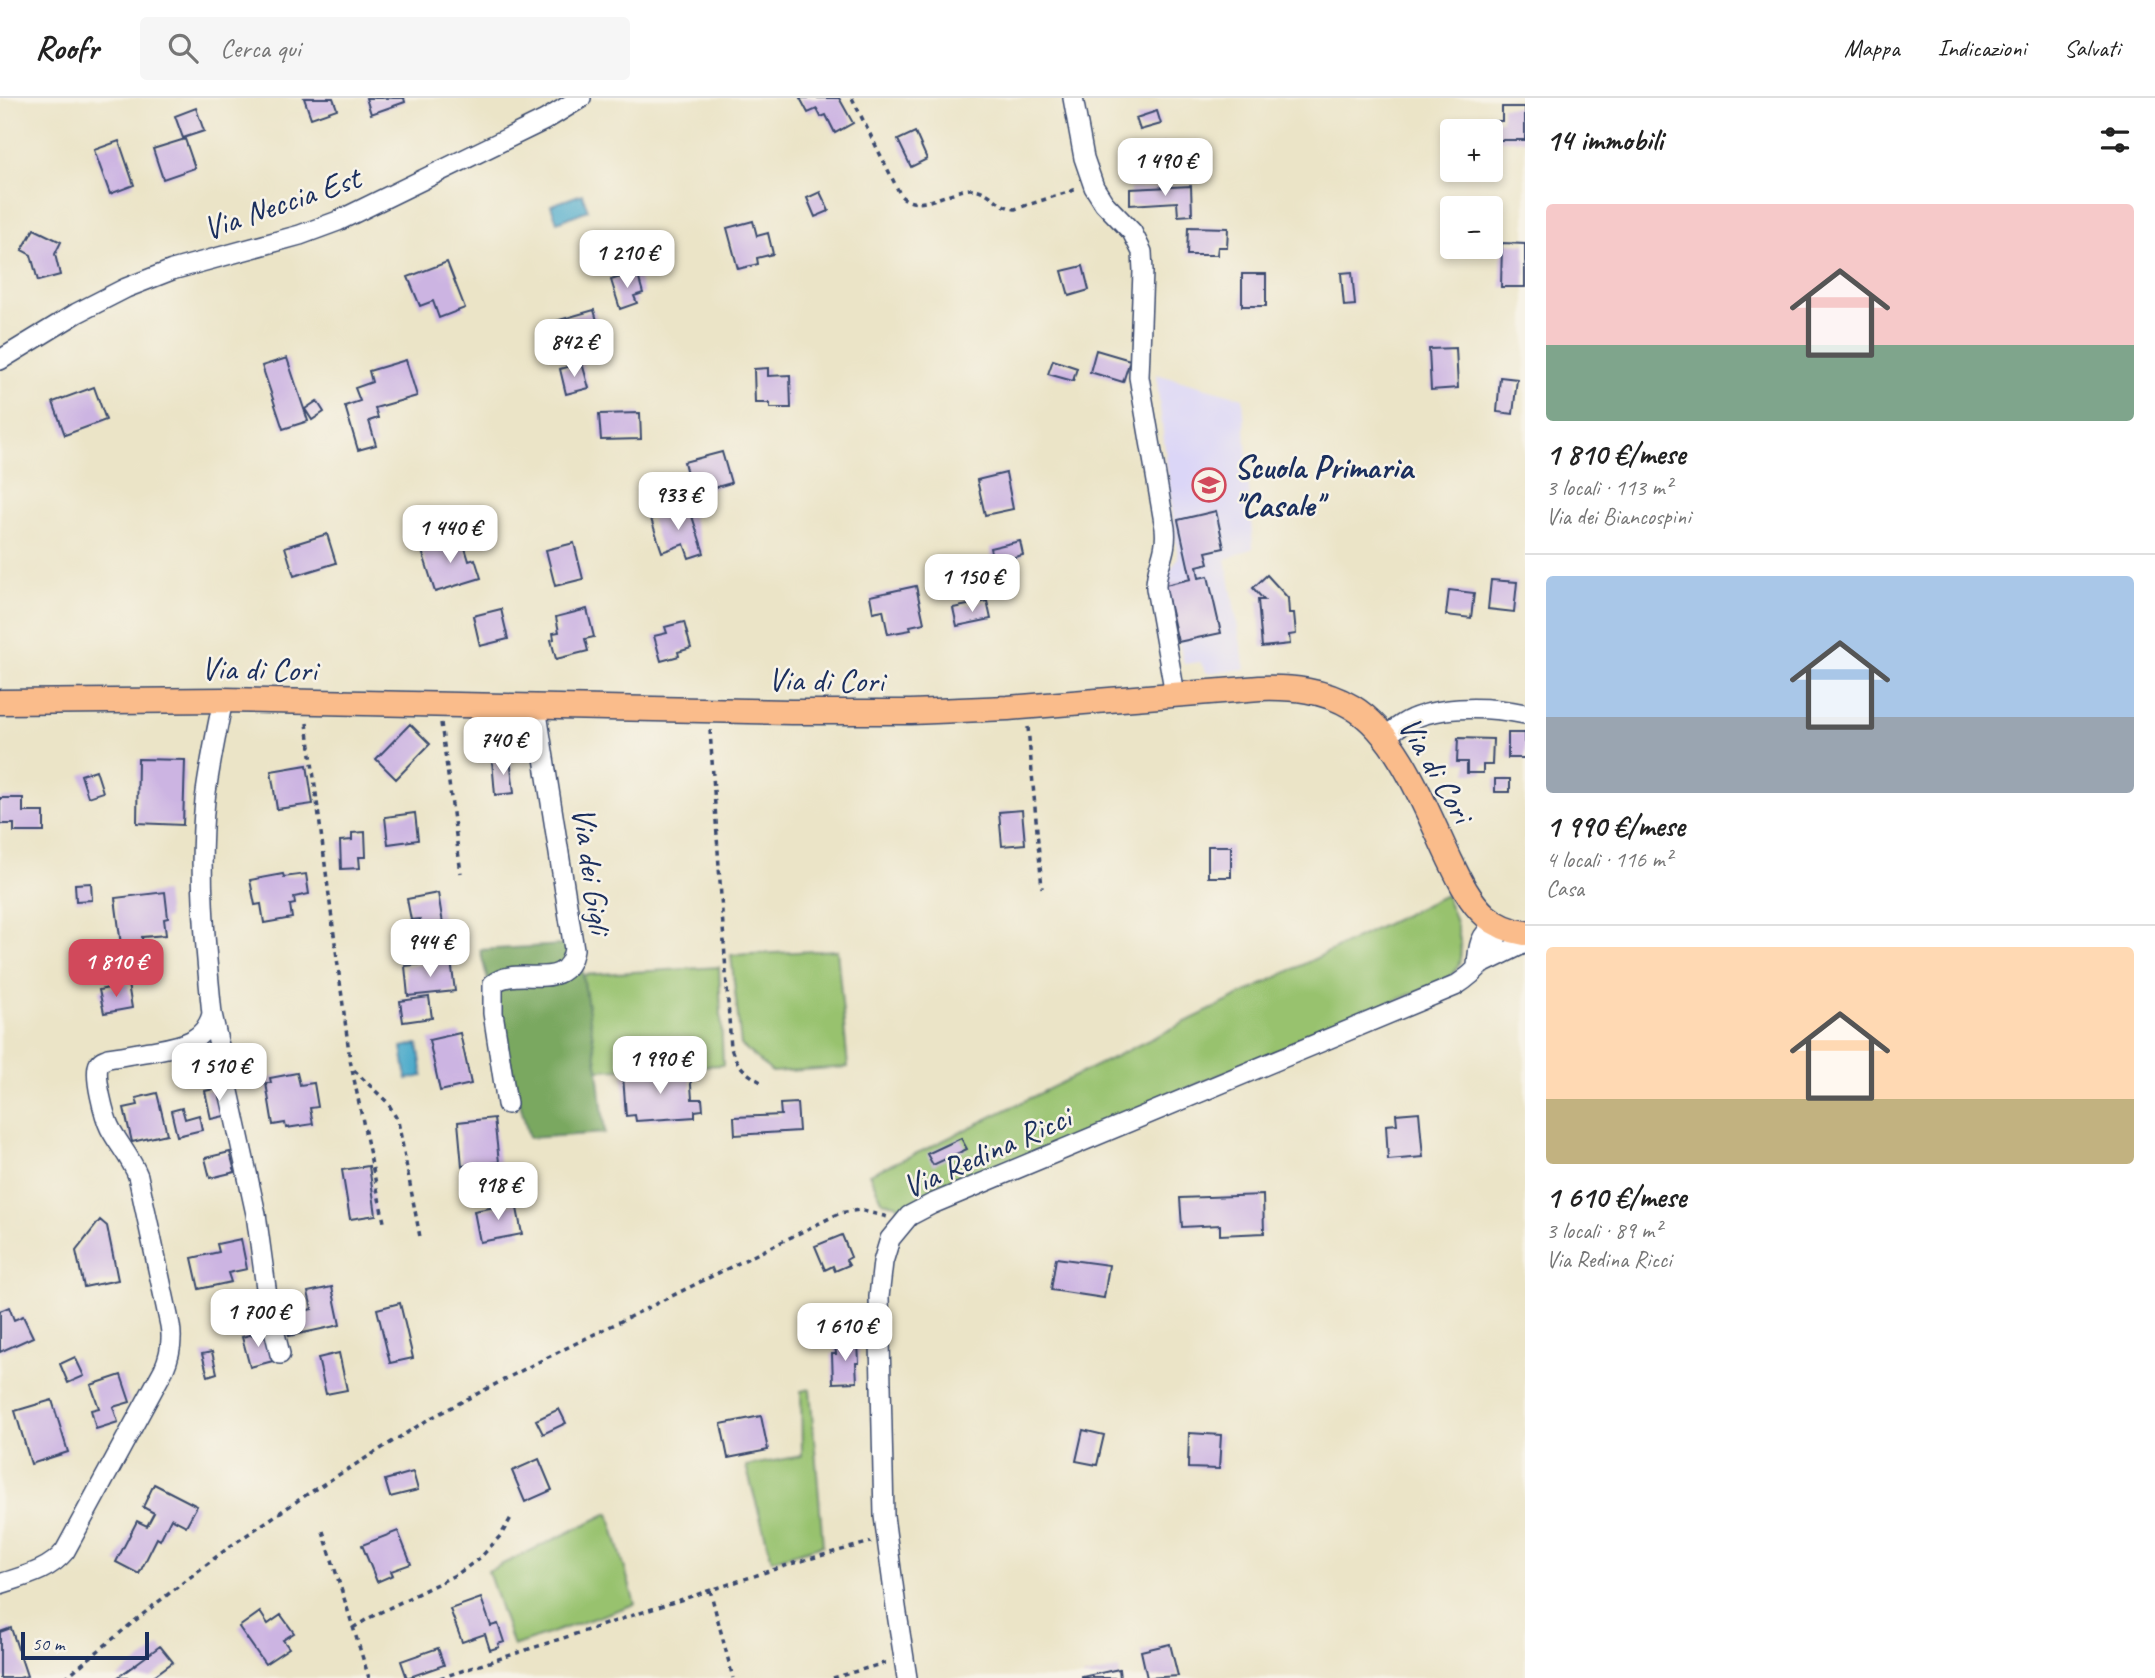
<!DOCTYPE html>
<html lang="it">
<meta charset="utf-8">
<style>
:root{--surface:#fff;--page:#f6f6f6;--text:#222;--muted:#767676;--line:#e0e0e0;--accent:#d1495b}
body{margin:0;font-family:Caveat,sans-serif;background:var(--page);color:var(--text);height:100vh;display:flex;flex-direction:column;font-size:26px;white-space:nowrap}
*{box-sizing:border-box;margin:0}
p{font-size:23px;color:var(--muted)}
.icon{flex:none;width:38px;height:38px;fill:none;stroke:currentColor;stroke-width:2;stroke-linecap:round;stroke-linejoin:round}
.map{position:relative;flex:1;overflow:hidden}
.panel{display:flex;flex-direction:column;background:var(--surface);width:630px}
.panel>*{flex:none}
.buttons{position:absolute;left:1440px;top:21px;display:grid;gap:14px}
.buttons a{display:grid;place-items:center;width:63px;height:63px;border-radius:7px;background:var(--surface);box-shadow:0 4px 10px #0003;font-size:35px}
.scale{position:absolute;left:21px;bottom:18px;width:128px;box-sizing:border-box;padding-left:7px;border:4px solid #1b2f5e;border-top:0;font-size:19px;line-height:24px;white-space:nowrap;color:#1b2f5e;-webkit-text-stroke:5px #f7f3e8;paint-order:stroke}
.price{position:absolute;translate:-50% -60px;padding:0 16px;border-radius:14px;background:#fff;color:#222;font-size:23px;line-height:46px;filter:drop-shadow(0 2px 4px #0008)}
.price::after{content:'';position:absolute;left:50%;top:42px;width:21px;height:16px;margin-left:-10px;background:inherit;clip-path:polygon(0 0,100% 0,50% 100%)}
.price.selected{background:var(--accent);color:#fff}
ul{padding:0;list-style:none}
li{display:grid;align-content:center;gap:14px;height:371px;padding:0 21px}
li+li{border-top:2px solid var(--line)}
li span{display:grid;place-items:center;height:217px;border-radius:7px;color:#555}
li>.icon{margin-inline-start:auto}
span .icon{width:126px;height:126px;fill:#fffc;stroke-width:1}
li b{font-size:30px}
h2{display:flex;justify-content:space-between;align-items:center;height:84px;padding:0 21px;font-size:30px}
header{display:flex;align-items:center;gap:42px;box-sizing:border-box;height:98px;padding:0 35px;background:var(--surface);border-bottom:2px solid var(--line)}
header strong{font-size:33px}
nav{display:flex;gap:38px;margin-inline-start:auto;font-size:24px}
.search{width:490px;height:63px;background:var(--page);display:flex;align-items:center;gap:18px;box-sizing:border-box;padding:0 24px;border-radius:7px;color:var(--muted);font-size:26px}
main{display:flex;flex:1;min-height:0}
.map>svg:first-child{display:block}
.built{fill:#dbd6f7}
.green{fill:#98c26e;stroke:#5a7866;stroke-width:2}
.forest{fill:#7aa861;stroke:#4a6c60;stroke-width:2}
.water{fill:#4dabcb;stroke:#346d94;stroke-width:2}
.building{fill:#ccb4e2}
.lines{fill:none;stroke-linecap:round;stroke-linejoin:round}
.minor-casing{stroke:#3a4a6e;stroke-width:22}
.major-casing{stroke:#3a4a6e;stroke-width:27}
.path{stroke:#3a4a6e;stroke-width:3.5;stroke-dasharray:5 5;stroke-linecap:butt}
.minor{stroke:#fff;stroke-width:19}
.major{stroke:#fabc8b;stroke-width:24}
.labels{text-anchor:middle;stroke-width:5;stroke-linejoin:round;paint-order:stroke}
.street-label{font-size:33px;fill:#1b2f5e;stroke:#f7f3e8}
.poi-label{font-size:33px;font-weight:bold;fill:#1b2f5e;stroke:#f7f3e8;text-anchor:start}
</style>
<header>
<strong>Roofr</strong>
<div class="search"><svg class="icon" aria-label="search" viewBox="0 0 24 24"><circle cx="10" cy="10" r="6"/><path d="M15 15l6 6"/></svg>Cerca qui</div>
<nav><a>Mappa</a><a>Indicazioni</a><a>Salvati</a></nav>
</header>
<main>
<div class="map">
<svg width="1525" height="1580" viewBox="0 0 1525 1580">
<rect width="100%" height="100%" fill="#f7f3e8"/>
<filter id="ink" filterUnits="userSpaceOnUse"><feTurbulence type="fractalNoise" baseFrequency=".0143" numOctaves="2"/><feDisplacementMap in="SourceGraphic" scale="14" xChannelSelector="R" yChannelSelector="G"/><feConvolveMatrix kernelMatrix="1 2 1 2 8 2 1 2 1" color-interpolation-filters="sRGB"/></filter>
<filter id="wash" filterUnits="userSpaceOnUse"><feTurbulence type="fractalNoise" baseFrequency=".00686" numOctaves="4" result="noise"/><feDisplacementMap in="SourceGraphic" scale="28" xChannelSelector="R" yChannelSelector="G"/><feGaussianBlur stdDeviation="1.57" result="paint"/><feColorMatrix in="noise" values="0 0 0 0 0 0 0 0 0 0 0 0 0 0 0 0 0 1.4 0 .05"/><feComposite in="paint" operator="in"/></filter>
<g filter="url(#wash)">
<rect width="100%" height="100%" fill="#ebe4c7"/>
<path class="built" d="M1156 276 1243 300 1253 450 1226 461 1245 571 1207 575 1200 564 1184 566 1165 487 1167 478 1178 460Z"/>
<path class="green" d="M1445 797C1454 815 1466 848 1458 868 1455 876 1449 879 1442 883L901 1111 896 1106 883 1104 869 1076 924 1052Z
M837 852 848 969 772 974 741 947 731 857Z
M719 869 723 967 598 972 582 877Z
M810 1291 823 1447 772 1462 746 1368 802 1358 801 1293Z
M609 1415 635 1506 513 1548 488 1473Z"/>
<path class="forest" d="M578 846 598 972 605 1035 529 1040 480 852Z"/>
<path class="water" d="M582 96 588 112 557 124 551 107Z
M418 946 423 978 407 981 402 949Z"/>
<g id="blocks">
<path class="building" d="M304 0H333L337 11 311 20Z
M366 0H404L405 4 371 16Z
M800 0H839L853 25 835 35 826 17 821 19 817 11 808 15Z
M1502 9H1525V42H1491L1489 23H1502Z
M196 10 204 33 183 40 175 18Z
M1157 13 1161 26 1140 32 1136 20Z
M915 34 927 61 911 69 898 42Z
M185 41 195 70 163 81 153 51Z
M119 43 134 87 110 96 94 52Z
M1167 44 1176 72 1148 82 1138 54Z
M1191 88 1192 117 1178 118 1177 104 1130 107V91Z
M820 94 829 113 815 119 807 100Z
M753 123 757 138 768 135 773 156 757 160 758 166 738 171 727 130Z
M1188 129 1228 130 1227 149H1218L1217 157H1187Z
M34 131 61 144 55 156 60 177 38 183 31 157 22 152Z
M1502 145 1525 146V189H1501Z
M447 164 465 210 439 220 433 203 420 208 408 179Z
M1083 168 1089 192 1069 198 1062 173Z
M637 174 643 195 634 198 637 205 620 211 611 182Z
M1352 174 1355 207 1344 208 1341 175Z
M1242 176H1266V208H1242Z
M594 212 602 240 564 251 556 223Z
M1456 250 1458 290 1431 292 1429 251Z
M1096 252 1130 262 1123 284 1090 274Z
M287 260 308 323 283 331 262 268Z
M406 262 417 298 375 310 378 320 369 323 376 347 358 352 345 308 360 303 355 290 372 284 369 273Z
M1053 262 1077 270 1073 283 1048 276Z
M582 265 589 290 566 296 560 271Z
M768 270V278L790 277 791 310H770V305H755L754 271Z
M1500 279 1517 281 1513 316 1497 314Z
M94 289 106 322 65 337 53 304Z
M317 303 324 314 312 322 305 311Z
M640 315 641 341 601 342 599 316Z
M722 354 731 385 692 396 684 364Z
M1006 375 1013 411 985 417 977 382Z
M689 409 704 455 689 460 684 446 662 454 651 421Z
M1216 413 1224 450 1206 454 1209 465 1197 468 1199 480 1208 478 1221 535 1178 544 1165 487 1191 481 1178 422Z
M327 436 336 465 294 478 285 449Z
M462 440 469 463 475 461 481 480 435 494 422 453Z
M1020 443 1023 457 993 464 990 450Z
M574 445 583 481 555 488 546 452Z
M1267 477 1288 500 1289 515H1294L1296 536 1289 537 1290 546 1262 549 1258 502H1264L1253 490Z
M1491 482 1517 484 1514 514 1488 511Z
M916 488 924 525 910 528 911 532 888 536 883 512 873 514 870 498Z
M1449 492 1474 495 1471 520 1446 517Z
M987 503 991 521 957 528 953 510Z
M501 511 508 541 480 548 473 518Z
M587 511 594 539 585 541 588 553 556 561 551 542 554 541 553 535 559 534 556 519Z
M684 524 691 550 678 554 679 558 661 563 654 538 667 535 665 529Z
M410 626 430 646 396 681 376 661Z
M1508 635H1525V660H1508Z
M1458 640 1493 641 1492 667H1483V675H1467V664H1457Z
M510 660 514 695 495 697 492 662Z
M138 661 185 662 183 727 137 725Z
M307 667 313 706 277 711 271 673Z
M96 672 103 694 88 699 81 677Z
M1495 681H1510V694H1495Z
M0 700H23V714H44V734H14V726H0Z
M1022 712 1025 746 1002 748 999 714Z
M415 715 418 742 388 746 385 719Z
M365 734 366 759H359L360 770 341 771 340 743 352 742V735Z
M1208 748H1231V779H1208Z
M283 776 284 779 306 776 309 796 294 799 295 806 290 807 292 820 264 825 261 806 255 807 250 782Z
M91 785 92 802 76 803 75 786Z
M165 794 168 820 164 821 166 837 142 839 143 852 122 855 115 800Z
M438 795 444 832 423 836 420 821 411 822 407 801Z
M451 863 455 893 408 898 405 868Z
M128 886 132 910 104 915 99 892Z
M429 899 432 920 403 924 400 903Z
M460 935 471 986 440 993 429 942Z
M690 973 692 1001H702L703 1012 695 1013V1019L636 1023 635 1017 626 1018 623 978Z
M297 975 300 987 314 985 318 1009 310 1010 313 1026 286 1030 285 1025 273 1027 266 985H271L270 980Z
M226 988 233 1016 211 1021 205 993Z
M157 995 167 1036 132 1044 124 1010 138 1007 136 1000Z
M797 1005 799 1033 735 1037 734 1019 781 1017 780 1006Z
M182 1010 185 1021 199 1017 202 1032 177 1038 171 1013Z
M1419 1014 1423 1059 1388 1062 1386 1027 1397 1026 1396 1016Z
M494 1020 499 1064 462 1068 458 1024Z
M961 1040 967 1051 933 1067 927 1056Z
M230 1054 235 1074 210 1080 205 1060Z
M369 1068 376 1117 350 1121 342 1072Z
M1263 1097 1264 1135 1220 1137V1127L1182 1129 1180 1100Z
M516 1105 522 1136 480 1144 474 1113Z
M100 1122 107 1128 118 1182 84 1189 76 1153Z
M842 1137 851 1159 846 1162 849 1167 835 1173 833 1168 825 1172 815 1148Z
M241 1141 247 1171 228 1175 231 1184 199 1191 192 1160 219 1154 217 1146Z
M1056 1160 1109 1167 1104 1200 1051 1192Z
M332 1189 340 1227 289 1238 284 1218 312 1211 308 1194Z
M400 1205 413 1260 390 1265 377 1211Z
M9 1209 14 1222 23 1218 33 1239 0 1254V1213Z
M265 1233 273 1263 250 1269 242 1239Z
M858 1244 859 1265H856L857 1284 833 1285 832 1256H836L835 1245Z
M212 1254 217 1275 208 1278 202 1256Z
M339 1255 347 1292 326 1296 318 1260Z
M75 1259 84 1278 68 1285 60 1266Z
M121 1277 130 1304 113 1309 118 1324 96 1331 91 1312 99 1310 91 1287Z
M52 1302 68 1354 31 1366 15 1313Z
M559 1311 566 1325 543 1336 536 1322Z
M761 1318 768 1352 728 1360 721 1326Z
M1083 1332 1104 1337 1097 1367 1076 1363Z
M1189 1335 1221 1337 1219 1371 1188 1370Z
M539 1361 552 1392 525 1404 512 1373Z
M413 1374 418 1392 390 1399 385 1382Z
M154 1386 197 1408 186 1428 171 1420 160 1442 157 1440 139 1476 116 1464 137 1423 147 1428 154 1415 143 1409Z
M398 1433 411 1466 391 1473 393 1477 377 1484 362 1447Z
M481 1500 491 1528 498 1526 504 1544 498 1546 499 1549 490 1552 485 1536 462 1544 450 1511Z
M260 1514 268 1526 281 1517 294 1535 283 1542 289 1550 265 1566 239 1529Z
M11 1530 27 1578 19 1580H0V1534Z
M1170 1546 1178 1578 1147 1580 1141 1553Z
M160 1548 173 1564 151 1580H117Z
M438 1550 444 1567 407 1580 401 1563Z
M1119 1571 1120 1580H1082V1579Z"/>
</g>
</g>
<g filter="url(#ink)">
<use href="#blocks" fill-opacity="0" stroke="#3a4a6e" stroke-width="2"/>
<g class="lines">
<defs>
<path id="minor" d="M1073 0 1084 60 1094 89 1104 105 1132 134 1142 154 1143 173 1139 279 1165 430C1168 455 1155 469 1156 490L1175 596
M0 262 77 215 126 190 172 172 300 137 338 123 545 22 581 0
M1385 639C1394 632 1402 625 1412 621 1443 607 1492 609 1525 616
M1484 865 1525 845
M212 916 256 1116 269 1212 280 1256
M507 1006 493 915V886C517 865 567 898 574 851L536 609
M0 1486C24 1478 49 1473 65 1453L164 1271C170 1257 173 1243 170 1227L138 1078C131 1060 119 1047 110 1030 105 1020 93 976 99 966 101 962 104 962 108 960 122 958 137 955 151 953 178 948 204 946 212 916 205 845 198 774 205 702 209 669 216 636 223 602
M907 1580 896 1509 884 1418 879 1199 883 1164 890 1141 909 1118 932 1106 1455 888C1474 876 1502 850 1497 826 1479 836 1478 850 1477 868"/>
<path id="major" d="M0 604 223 602 791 614H911L1008 610 1260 590C1292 589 1324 592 1352 609 1399 637 1426 712 1449 760 1459 781 1469 803 1486 818 1498 828 1511 833 1525 835"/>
</defs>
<use href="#minor" class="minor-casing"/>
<use href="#major" class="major-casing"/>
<path class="path" d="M852 0 901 98C920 116 948 92 970 91 989 90 997 109 1015 111L1077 91
M307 625 350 962 384 1124
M441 625 461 775
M1028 629 1042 790
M710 632 731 950C736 967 747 977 763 985
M354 972 388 1005 398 1023 420 1139
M323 1433 369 1580
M710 1492 733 1580
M353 1530 369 1520 459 1475 481 1459 501 1437 512 1418
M65 1580 153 1508 229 1449 306 1397 429 1321 536 1265 840 1115 859 1112 888 1119
M440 1580 794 1465 871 1444
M833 1580 888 1564"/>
<use href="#minor" class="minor"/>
<use href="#major" class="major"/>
</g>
</g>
<defs>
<symbol id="school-ring" viewBox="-11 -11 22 22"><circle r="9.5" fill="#f7f3e8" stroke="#d1495b" stroke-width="1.5"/><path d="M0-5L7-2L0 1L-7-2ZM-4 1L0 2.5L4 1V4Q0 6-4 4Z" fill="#d1495b"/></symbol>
</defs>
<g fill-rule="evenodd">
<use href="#school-ring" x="1190" y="368" width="38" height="38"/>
</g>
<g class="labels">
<g class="street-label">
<text transform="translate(281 104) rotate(-19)" y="12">Via Neccia Est</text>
<text transform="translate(259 570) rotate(1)" y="12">Via di Cori</text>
<text transform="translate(826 581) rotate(1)" y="12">Via di Cori</text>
<text transform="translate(1437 671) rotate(60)" y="12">Via di Cori</text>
<text transform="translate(593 772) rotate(82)" y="12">Via dei Gigli</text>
<text transform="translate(986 1053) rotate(-24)" y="12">Via Redina Ricci</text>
</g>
<g class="poi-label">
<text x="1234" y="380">Scuola Primaria<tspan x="1234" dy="38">"Casale"</tspan></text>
</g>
</g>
</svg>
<div class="buttons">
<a>+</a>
<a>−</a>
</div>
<div class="scale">50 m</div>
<b class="price" style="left:1165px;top:100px">1 490 €</b>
<b class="price" style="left:627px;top:192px">1 210 €</b>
<b class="price" style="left:574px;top:281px">842 €</b>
<b class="price" style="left:678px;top:434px">933 €</b>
<b class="price" style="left:450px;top:467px">1 440 €</b>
<b class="price" style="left:972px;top:516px">1 150 €</b>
<b class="price" style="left:503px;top:679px">740 €</b>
<b class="price" style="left:430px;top:881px">944 €</b>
<b class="price selected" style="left:116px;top:901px">1 810 €</b>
<b class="price" style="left:660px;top:998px">1 990 €</b>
<b class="price" style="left:219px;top:1005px">1 510 €</b>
<b class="price" style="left:498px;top:1124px">918 €</b>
<b class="price" style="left:258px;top:1251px">1 700 €</b>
<b class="price" style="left:845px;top:1265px">1 610 €</b>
</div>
<section class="panel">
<h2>14 immobili<svg class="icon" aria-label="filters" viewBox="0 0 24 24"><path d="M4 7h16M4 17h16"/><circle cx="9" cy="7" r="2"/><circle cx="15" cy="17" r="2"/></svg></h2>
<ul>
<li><span style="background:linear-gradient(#f6c9c9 65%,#7fa58c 0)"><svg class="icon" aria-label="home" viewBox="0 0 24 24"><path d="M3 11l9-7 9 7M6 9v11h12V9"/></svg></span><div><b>1 810 €/mese</b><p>3 locali · 113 m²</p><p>Via dei Biancospini</p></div></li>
<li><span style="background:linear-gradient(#a9c7e8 65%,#9aa5b1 0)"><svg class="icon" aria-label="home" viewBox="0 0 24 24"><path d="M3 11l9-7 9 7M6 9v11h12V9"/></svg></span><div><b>1 990 €/mese</b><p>4 locali · 116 m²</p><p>Casa</p></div></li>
<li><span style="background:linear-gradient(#ffd9b3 70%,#c2b280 0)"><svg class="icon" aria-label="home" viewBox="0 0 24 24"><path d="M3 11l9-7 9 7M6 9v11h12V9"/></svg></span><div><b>1 610 €/mese</b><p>3 locali · 89 m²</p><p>Via Redina Ricci</p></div></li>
</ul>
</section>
</main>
